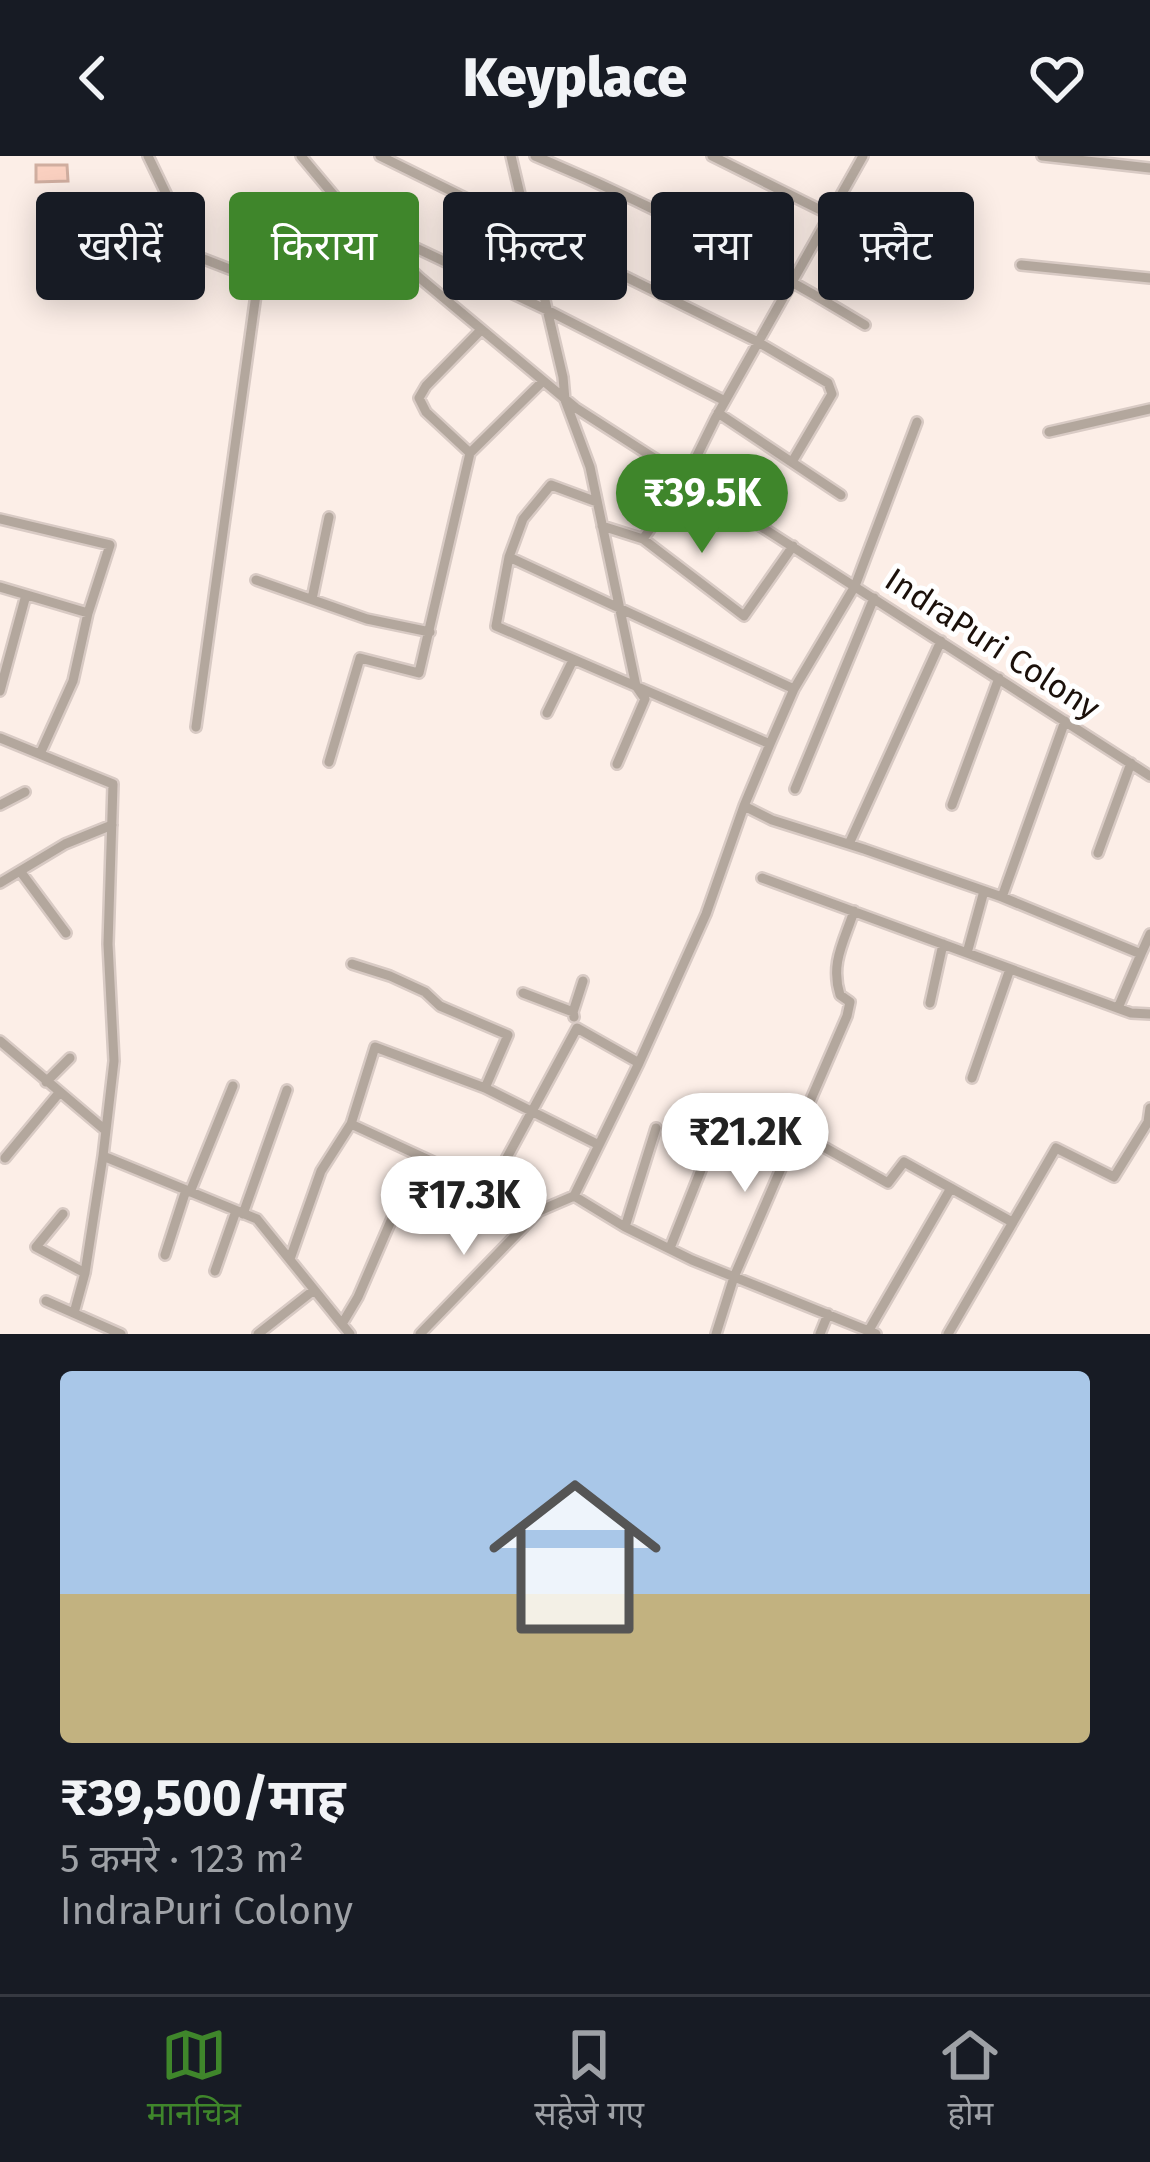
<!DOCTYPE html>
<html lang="hi">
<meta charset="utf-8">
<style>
:root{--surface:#171b24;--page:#242831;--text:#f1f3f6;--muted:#9ea1a6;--line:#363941;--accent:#3f862b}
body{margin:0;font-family:"Fira Sans","Noto Sans Devanagari",sans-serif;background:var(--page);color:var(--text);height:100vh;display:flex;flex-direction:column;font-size:45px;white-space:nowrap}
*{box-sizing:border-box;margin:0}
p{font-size:39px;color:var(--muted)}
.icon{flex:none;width:66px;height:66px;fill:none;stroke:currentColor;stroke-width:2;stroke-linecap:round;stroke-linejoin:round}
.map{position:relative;height:1178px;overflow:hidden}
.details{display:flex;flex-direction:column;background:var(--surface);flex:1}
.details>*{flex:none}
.top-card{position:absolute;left:36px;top:36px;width:1080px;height:108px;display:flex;gap:24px}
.price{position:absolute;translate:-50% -102px;padding:0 27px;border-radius:42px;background:#fff;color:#222;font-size:39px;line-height:78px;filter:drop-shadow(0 3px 6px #0008)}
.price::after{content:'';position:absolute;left:50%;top:72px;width:36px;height:27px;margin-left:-18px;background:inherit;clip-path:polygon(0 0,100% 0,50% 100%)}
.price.on{background:var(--accent);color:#fff}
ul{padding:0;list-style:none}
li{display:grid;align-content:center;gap:24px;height:636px;padding:0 60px}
li span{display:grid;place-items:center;height:372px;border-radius:12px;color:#555}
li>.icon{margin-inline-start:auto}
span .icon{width:216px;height:216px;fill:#fffc;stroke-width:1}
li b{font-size:51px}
.tag{padding:0 42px;border-radius:12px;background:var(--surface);box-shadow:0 6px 30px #0003;font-size:42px;line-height:108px}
.tag.on{background:var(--accent);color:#fff}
header{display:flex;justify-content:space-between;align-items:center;height:156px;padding:0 60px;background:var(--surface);font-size:54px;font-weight:800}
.tab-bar{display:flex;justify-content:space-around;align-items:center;height:168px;border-top:3px solid var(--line);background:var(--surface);font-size:33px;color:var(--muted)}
.tab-bar a{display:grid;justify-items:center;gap:6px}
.tab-bar .on{color:var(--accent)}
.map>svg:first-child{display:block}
.building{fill:#fad0c0;stroke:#d0aea0;stroke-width:3}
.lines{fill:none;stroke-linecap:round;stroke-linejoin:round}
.minor-casing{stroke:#d8cac4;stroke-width:14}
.minor{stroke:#b3a79d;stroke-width:9}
.labels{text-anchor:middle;stroke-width:10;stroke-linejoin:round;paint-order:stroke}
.street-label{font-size:33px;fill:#1b100a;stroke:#fff}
</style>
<header><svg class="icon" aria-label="back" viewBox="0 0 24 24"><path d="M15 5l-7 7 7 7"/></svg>Keyplace<svg class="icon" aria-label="heart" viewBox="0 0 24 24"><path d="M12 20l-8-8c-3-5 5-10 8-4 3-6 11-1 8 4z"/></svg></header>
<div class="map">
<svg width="1150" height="1178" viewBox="0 0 1150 1178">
<rect width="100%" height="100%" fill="#fceee7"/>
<path class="building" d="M36 9H67L68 25 36 26Z"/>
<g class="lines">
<defs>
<path id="minor" d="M148 0 196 100 258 124 196 571
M301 0 342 49 421 123 576 252 1150 620
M380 0 758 186 828 227 832 238 792 306
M511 0 563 221 565 244 590 311 636 530 645 543 617 608
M535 0C649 47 760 105 865 169
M712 0 879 83
M1042 0 1150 12
M416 92 547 154 725 245
M1021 109 1150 122
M718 257 841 339
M1049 276 1150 253
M470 297 426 256 419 242 426 230 481 174
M0 363 110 389 88 457 73 525 40 598
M602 370 643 383 744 460 793 390
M643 383 686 322 715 263 863 0
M509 401 523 363 551 329 597 346
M256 424 367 463 430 476
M0 431 88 457
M312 443 329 361
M794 533 855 430 917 266
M0 535 26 439
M547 557 573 504
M0 582 113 628 108 788 114 905 103 1000 257 1063 350 1178
M770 588 794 533 509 401 496 470 770 588 744 650 772 664 864 693 1002 741 1065 565
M329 606 360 502 419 517 470 297 543 225
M795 633 874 442
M0 649 25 636
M952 649 999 522
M849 688 941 485
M1098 697 1131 607
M20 715 66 777
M762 722 967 797
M0 727 65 688 112 669
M984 735 967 797 1131 857 1150 858
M1002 741 1141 798 1118 852
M1141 798 1150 778
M352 808 390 820 425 836 440 850 508 879 485 932
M523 837 573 856
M930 847 943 788
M574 861 573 856 583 825
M0 885 105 974
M972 922 1010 813
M46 926 70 902
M351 968 375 891 485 932 599 989 574 1040
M797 976 888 1027 904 1006 1012 1066
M599 989 639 907
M5 1002 59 937
M490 1033 577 872 639 907 706 758 744 650
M190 1036 233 930
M63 1058 36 1091 85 1117
M243 1058 287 934
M625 1071 656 972
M670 1092 701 1014
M165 1099 186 1034
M290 1103 321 1015 351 968 539 1055 574 1040 625 1071 692 1104 876 1178
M215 1115 236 1055
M46 1145 121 1178
M74 1157 85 1117 103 1000
M342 1168 358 1141 419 1000
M869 1174 951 1032
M258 1178 314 1134
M420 1178 539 1055
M716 1178 734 1121 847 860 850 846 840 839C830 807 844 786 854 755
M820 1178 828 1158
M948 1178 1056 992 1114 1021 1148 966 1150 952"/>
</defs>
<use href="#minor" class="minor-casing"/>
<use href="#minor" class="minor"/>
</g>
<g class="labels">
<g class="street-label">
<text transform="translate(993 487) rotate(33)" y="12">IndraPuri Colony</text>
</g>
</g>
</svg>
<b class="price on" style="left:702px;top:400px">₹39.5K</b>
<b class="price" style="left:745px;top:1039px">₹21.2K</b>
<b class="price" style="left:464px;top:1102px">₹17.3K</b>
<div class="top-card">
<a class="tag">खरीदें</a>
<a class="tag on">किराया</a>
<a class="tag">फ़िल्टर</a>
<a class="tag">नया</a>
<a class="tag">फ़्लैट</a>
</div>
</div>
<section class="details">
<ul>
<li><span style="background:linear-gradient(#a9c7e8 60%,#c2b280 0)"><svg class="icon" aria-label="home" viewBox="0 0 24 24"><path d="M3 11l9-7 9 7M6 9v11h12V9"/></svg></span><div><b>₹39,500/माह</b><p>5 कमरे · 123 m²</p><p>IndraPuri Colony</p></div></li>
</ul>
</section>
<nav class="tab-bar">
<a class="on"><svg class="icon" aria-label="map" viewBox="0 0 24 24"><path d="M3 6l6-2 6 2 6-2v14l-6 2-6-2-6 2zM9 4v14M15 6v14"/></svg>मानचित्र</a>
<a><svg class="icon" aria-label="saved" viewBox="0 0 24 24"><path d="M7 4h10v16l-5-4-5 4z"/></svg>सहेजे गए</a>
<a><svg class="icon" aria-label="home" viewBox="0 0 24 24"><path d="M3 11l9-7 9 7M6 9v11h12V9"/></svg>होम</a>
</nav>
